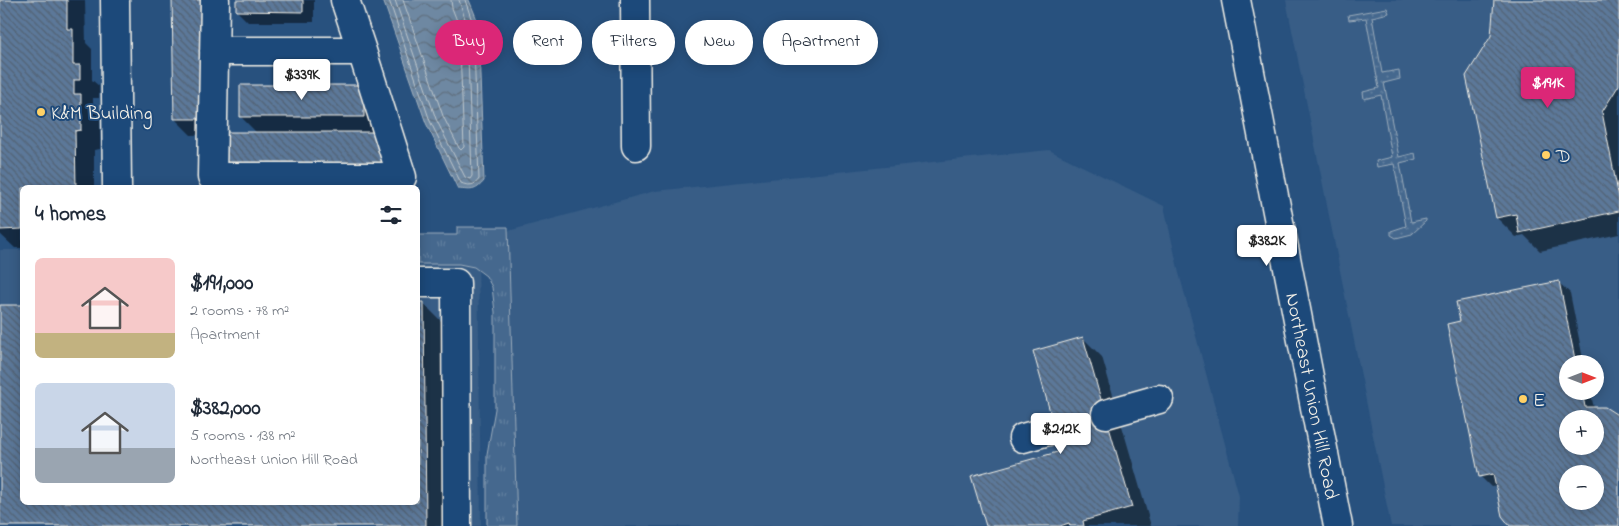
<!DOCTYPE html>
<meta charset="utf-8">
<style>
:root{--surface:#fff;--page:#f6f6f7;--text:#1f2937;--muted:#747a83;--accent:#db2777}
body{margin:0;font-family:"Indie Flower",sans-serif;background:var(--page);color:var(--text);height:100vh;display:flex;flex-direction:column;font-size:19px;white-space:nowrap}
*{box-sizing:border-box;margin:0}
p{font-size:16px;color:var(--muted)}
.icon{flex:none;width:28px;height:28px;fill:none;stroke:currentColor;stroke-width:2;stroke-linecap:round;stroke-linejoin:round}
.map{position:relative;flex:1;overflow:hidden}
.sheet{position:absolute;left:20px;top:185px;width:400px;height:320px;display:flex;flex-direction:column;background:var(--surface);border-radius:8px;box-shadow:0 2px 12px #0003}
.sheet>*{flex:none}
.top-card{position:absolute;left:435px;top:20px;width:475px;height:45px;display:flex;gap:10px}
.needle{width:32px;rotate:90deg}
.controls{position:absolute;left:1559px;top:355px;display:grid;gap:10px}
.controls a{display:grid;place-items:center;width:45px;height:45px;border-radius:50%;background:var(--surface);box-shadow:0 2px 12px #0003;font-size:25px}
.price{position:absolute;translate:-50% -42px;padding:0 11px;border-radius:5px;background:#fff;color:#222;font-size:16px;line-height:32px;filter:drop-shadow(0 1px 2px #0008)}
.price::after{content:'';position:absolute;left:50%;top:30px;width:15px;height:11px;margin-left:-8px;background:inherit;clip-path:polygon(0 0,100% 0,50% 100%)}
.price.active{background:var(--accent);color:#fff}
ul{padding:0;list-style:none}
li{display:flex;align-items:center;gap:15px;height:125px;padding:0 15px}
li span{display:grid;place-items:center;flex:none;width:140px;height:100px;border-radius:8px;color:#555}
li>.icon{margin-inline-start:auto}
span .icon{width:60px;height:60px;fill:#fffc;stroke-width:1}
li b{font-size:21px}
h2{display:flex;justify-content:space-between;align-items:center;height:60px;padding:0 15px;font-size:21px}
.chip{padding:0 18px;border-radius:22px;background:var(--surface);box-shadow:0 2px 12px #0003;font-size:18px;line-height:45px}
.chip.active{background:var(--accent);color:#fff}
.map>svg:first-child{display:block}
.built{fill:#375d86;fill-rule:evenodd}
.grass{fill:url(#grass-tufts);stroke:#9cacbb}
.garden{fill:url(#garden-dots);stroke:#9cacbb}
.water{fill:url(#water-waves);stroke:#a4b2be}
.shadow{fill:#0007;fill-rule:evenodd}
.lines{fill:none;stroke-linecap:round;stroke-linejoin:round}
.shore{stroke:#bec7cc;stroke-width:1}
.building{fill:url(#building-back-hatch);stroke:#f4f1e8;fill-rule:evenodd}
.minor-casing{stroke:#f4f1e8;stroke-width:31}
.major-casing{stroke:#f4f1e8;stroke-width:31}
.minor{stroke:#1f4a7a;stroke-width:28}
.major{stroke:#1f4a7a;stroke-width:28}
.poi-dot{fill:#ffd166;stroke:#1f4a7a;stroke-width:2}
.labels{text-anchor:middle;stroke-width:4;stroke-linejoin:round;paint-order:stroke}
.poi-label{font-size:20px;fill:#f4f1e8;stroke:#1f4a7a;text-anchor:start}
.street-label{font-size:20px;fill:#f4f1e8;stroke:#1f4a7a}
</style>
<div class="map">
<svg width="1619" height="526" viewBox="0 0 1619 526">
<defs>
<pattern id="grass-tufts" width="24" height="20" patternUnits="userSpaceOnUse" patternTransform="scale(1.25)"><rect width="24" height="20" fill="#45688e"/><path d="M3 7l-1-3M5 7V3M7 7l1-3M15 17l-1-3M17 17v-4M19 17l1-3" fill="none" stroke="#607e9e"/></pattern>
<pattern id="garden-dots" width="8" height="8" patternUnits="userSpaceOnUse" patternTransform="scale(1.25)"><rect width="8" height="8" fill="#45688e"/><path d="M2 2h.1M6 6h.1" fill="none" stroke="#607e9e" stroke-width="1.8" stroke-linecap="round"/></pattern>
<pattern id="water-waves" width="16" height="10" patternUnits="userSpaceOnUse" patternTransform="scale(1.25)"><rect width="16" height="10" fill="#6e88a2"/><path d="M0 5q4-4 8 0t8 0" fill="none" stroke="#5f6e7d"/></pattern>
<pattern id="building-back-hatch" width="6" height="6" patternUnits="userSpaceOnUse" patternTransform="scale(1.25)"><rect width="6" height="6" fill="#5b7899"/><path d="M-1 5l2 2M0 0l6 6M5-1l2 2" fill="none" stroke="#536274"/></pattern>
</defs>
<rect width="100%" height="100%" fill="#28517e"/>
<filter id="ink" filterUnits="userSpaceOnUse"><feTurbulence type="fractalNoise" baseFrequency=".02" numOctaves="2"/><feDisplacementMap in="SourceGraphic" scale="10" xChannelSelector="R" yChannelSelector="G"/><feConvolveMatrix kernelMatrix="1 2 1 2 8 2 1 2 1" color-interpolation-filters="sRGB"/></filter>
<g filter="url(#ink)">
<path class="built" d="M1286 0H1619V526H1391ZM1568 364H1595V391H1568ZM1568 419H1595V446H1568ZM1568 474H1595V501H1568Z
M1049 150 1164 206 1179 273 1239 496 1238 526H517L508 231 655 191Z
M478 246 481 526H0V250H22V502H418V247Z"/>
<path class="grass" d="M457 227H508L517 526H487V454L495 409V312L492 287 486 276 474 267 459 264H418V235H457Z"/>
<path class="garden" d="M1387 8 1389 13 1372 17 1382 73 1399 70 1400 79 1384 83 1399 157 1415 153 1416 159 1400 163 1411 222 1426 219V221L1412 234 1396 238 1391 235V231L1406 226 1394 164 1377 167 1376 161 1392 157 1381 95 1364 99 1363 92 1379 88 1366 18 1349 20 1348 15Z"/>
<path class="water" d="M383 0H469L478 22 484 181C475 192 471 190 458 189L426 123Z"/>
<path class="shadow" d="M0 0H85L86 43 92 49V80L99 86V98H93V108L100 114V149L94 150V188H22V248H15L0 234Z
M173 0 222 134 191 135 175 119Z
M237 0H314V22H248L237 11Z
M1495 0H1619V234L1540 251 1524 235 1516 237 1497 218 1492 37Z
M364 86 399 179 241 178 225 162 257 133 241 117Z
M1558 282 1570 293 1584 364H1568V391H1590L1594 408 1619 417V526H1512L1497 486 1491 487 1480 476 1462 322ZM1568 419H1595V446H1568ZM1568 474H1595V501H1568Z
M418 304H424L443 323 445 526H0V306H22V502H418Z
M1083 338 1102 357 1151 526H987L1062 452Z"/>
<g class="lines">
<path class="shore" d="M389 0 430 121 461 183C468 186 475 186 479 179L473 24 465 0
M395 0 436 119 465 177 470 179 472 176 467 25 459 0
M403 0 443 116 459 148 461 150 464 147 459 26 452 8 451 0"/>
</g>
<path class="building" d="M0 0H67V29H73V65H80V80H74V94H81V130L75 131 76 188H22V229L0 230Z
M172 0H205L207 119H174Z
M236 0H303V12L236 11Z
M1494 0H1619V85L1602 112 1619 198V211L1519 233 1516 214 1496 218 1466 76 1491 36Z
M240 85H364V117H240Z
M223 132H383V163H223Z
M1559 281 1576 364H1568V391H1582L1585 407H1605L1619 416V526H1510L1502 516 1493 474 1479 477 1447 324 1460 321 1456 302ZM1568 419H1595V446H1568ZM1568 474H1595V501H1568Z
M418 302H424L426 526H0V305H22V502H418Z
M1083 337 1132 507 1083 521 1084 526H1070L1069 523 1060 526H986L971 476 1061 451 1033 351Z"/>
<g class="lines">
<defs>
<path id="minor" d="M115 0 117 188
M215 0 212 177H402L362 51
M635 0 636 146
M214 51H362L345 0
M418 283H456L457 526
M1106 414 1159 399
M1023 438 1055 429"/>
<path id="major" d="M1236 0 1338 526"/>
</defs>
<use href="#minor" class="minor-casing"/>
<use href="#major" class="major-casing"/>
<use href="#minor" class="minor"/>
<use href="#major" class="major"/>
</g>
</g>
<g class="poi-dot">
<circle cx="41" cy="112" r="5"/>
<circle cx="1546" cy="155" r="5"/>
<circle cx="1523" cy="399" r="5"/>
</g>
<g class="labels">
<g class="poi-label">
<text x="51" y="119">K&amp;M Building</text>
<text x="1556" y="162">D</text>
<text x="1533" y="406">E</text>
</g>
<g class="street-label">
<text transform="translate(1313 396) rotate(79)" y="7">Northeast Union Hill Road</text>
</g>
</g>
</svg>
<div class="controls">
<a><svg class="needle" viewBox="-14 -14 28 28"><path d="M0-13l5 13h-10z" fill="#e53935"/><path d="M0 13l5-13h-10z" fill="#747a83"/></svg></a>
<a>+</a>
<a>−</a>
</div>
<b class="price" style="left:302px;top:101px">$339K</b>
<b class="price active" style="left:1548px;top:109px">$191K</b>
<b class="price" style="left:1267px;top:267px">$382K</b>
<b class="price" style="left:1061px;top:455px">$212K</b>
<div class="top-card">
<a class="chip active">Buy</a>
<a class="chip">Rent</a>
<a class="chip">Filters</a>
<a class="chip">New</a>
<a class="chip">Apartment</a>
</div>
<section class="sheet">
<h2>4 homes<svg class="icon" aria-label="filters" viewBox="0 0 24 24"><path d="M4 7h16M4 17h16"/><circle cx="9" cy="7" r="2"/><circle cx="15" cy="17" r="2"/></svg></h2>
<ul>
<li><span style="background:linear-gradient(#f6c9c9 75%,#c2b280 0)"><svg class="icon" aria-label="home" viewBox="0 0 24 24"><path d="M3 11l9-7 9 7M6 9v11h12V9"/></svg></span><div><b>$191,000</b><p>2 rooms · 78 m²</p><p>Apartment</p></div></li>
<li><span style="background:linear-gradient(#c9d6e8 65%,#9aa5b1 0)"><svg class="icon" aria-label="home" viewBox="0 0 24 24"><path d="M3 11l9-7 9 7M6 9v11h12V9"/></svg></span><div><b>$382,000</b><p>5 rooms · 138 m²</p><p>Northeast Union Hill Road</p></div></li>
</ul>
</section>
</div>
